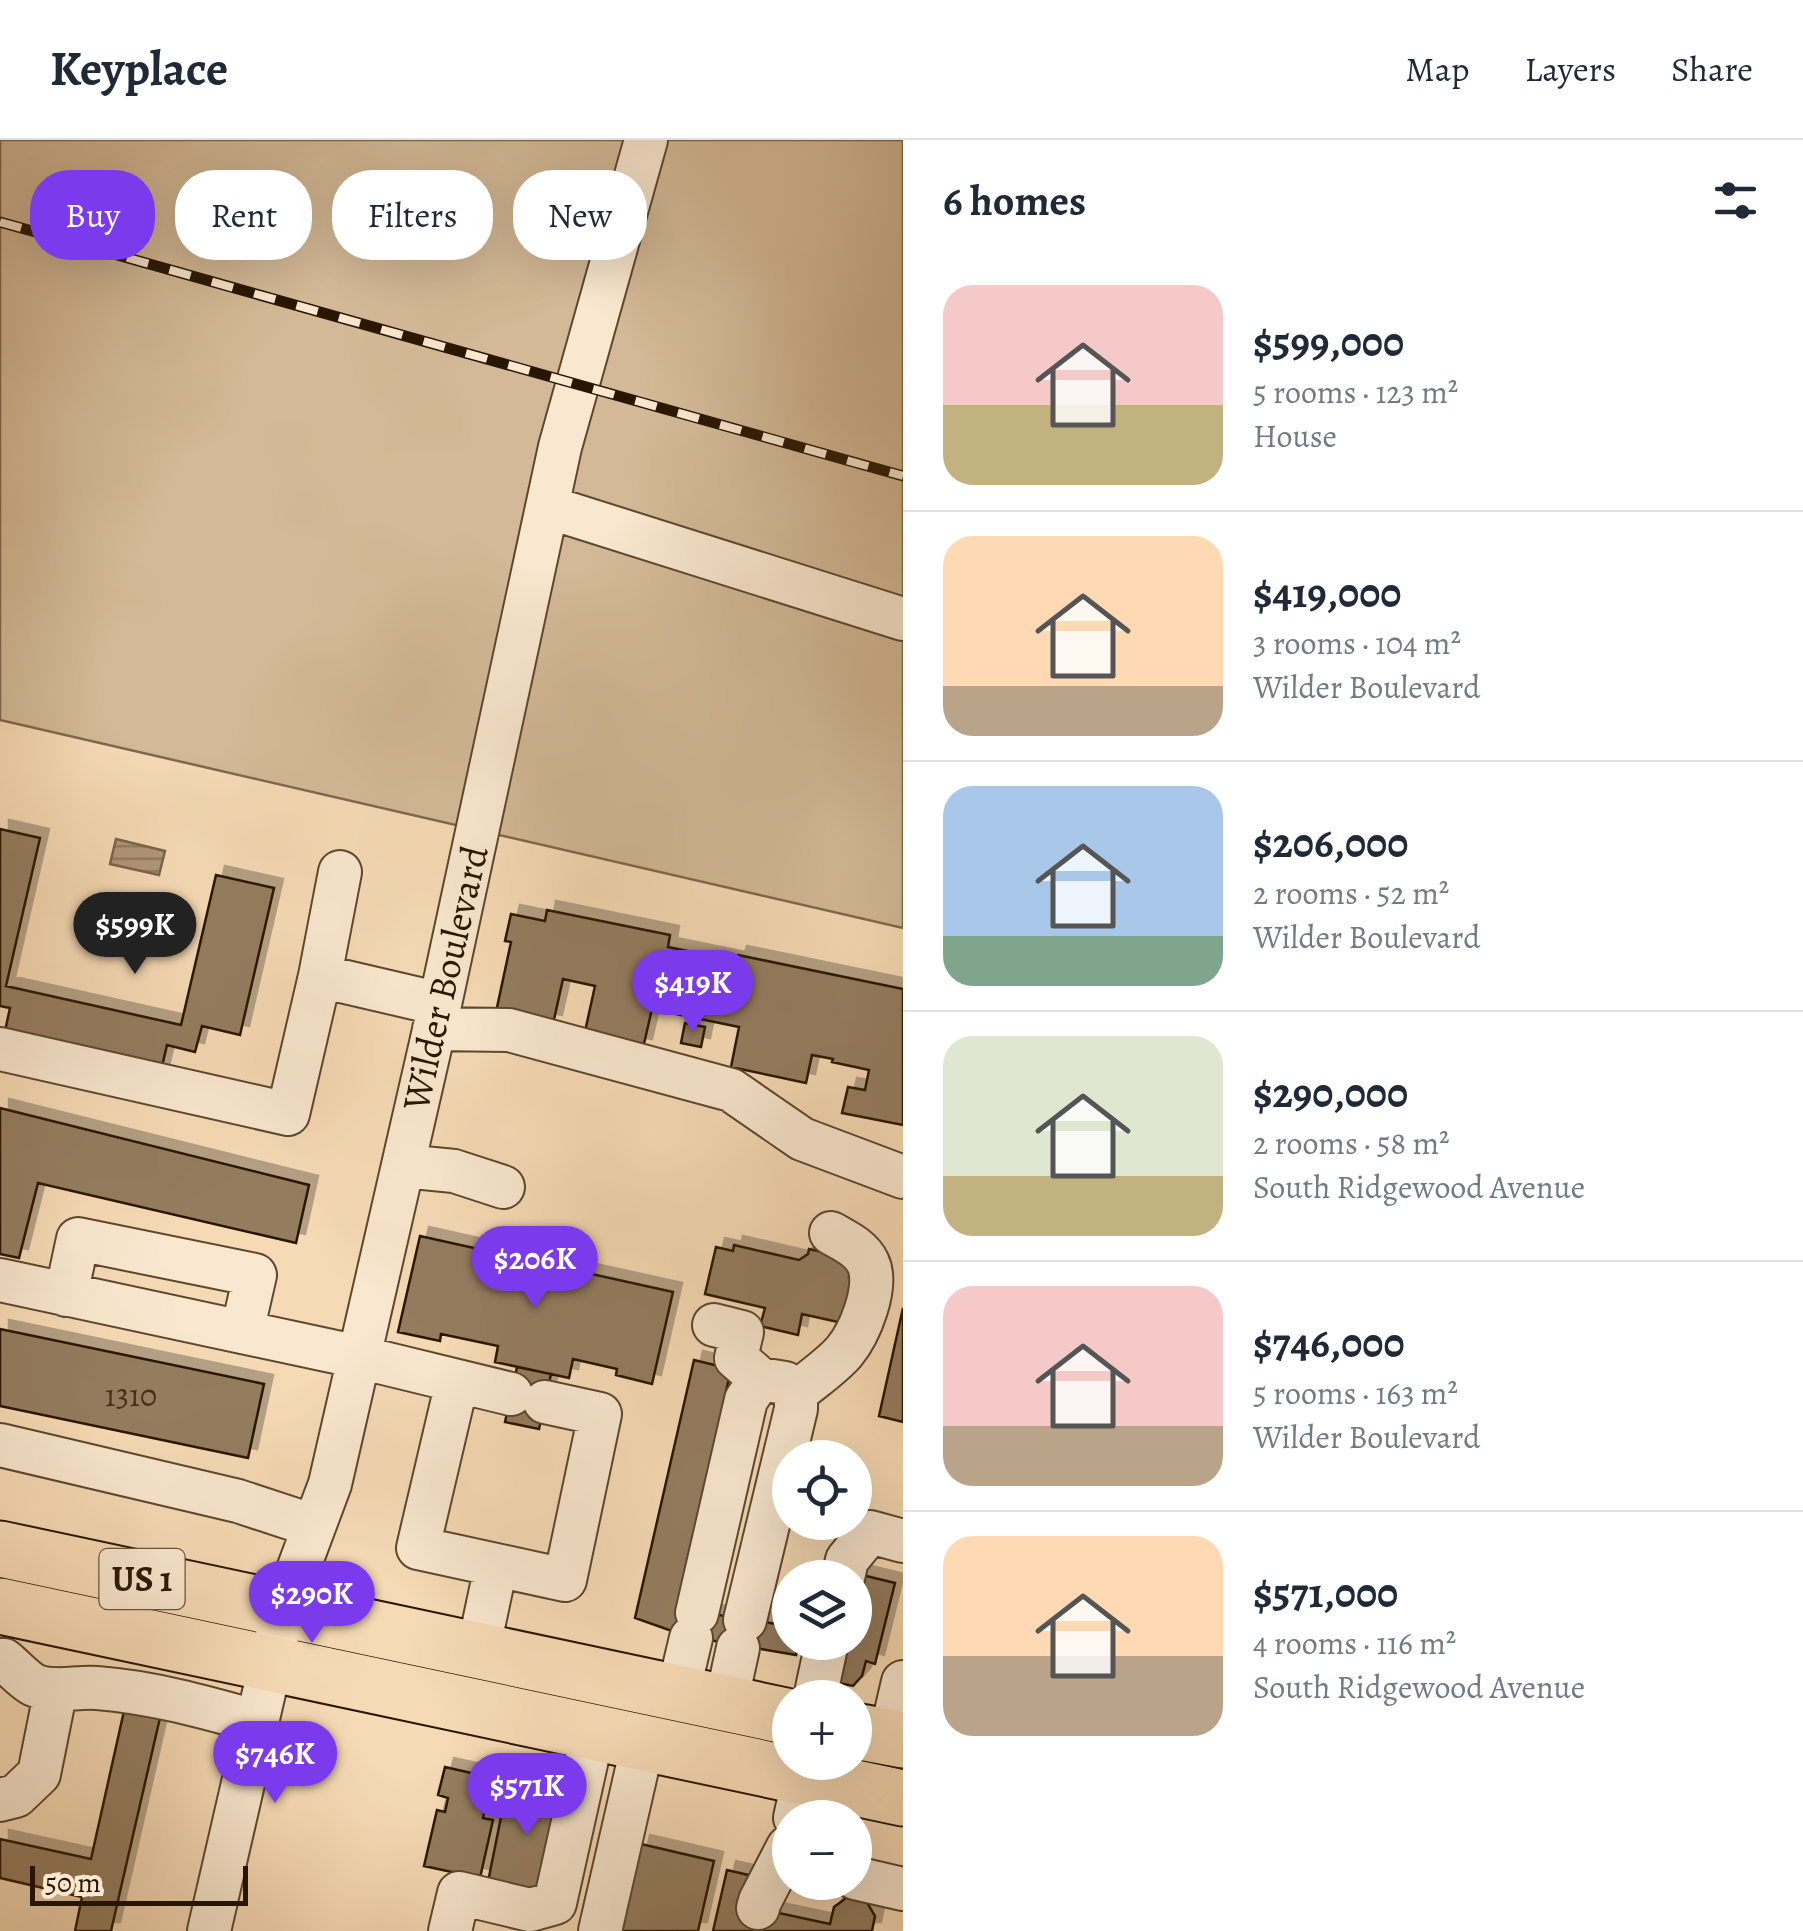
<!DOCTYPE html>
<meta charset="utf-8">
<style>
:root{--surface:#fff;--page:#f6f6f7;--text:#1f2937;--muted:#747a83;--line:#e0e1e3;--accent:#7c3aed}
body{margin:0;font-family:Alegreya,serif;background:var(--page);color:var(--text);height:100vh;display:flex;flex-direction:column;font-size:38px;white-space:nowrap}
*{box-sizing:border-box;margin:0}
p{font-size:32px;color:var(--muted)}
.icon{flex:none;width:55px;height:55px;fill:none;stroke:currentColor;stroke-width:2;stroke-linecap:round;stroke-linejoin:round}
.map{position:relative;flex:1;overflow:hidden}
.drawer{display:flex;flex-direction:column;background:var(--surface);width:900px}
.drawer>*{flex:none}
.banner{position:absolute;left:30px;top:30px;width:722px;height:90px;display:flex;gap:20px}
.fabs{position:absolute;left:772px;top:1300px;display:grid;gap:20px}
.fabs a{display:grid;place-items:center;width:100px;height:100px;border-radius:50%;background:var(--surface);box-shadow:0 10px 40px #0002;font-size:50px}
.scale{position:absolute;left:30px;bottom:25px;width:218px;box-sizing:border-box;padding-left:10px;border:5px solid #291602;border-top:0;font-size:28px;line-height:35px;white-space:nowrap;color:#291602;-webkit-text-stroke:8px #f9e7cf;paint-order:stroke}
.price{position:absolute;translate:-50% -85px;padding:0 22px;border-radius:35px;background:var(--accent);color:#fff;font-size:32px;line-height:65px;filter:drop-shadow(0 2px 5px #0008)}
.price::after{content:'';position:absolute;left:50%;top:60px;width:30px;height:22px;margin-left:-15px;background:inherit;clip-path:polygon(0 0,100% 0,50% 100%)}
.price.on{background:#222;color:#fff}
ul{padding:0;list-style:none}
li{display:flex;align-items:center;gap:30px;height:250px;padding:0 40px}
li+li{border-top:2px solid var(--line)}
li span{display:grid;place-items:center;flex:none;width:280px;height:200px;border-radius:30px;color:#555}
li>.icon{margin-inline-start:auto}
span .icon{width:120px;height:120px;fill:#fffc;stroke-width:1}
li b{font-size:42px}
h2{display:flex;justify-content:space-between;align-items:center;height:120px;padding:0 40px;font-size:42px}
.pill{padding:0 35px;border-radius:40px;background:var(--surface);box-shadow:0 10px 40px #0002;font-size:35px;line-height:90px}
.pill.on{background:var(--accent);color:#fff}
header{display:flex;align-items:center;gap:60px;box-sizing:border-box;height:140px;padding:0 50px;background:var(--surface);border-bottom:2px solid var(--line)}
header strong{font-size:48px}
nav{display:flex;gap:55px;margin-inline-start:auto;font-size:35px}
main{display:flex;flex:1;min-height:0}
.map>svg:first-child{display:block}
.grass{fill:#d3b997;stroke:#7e684c;stroke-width:2.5}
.water{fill:url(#water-rules);stroke:#7a6349;stroke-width:2.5}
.building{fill:#947c5f;stroke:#291602;stroke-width:2.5;filter:url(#shadow)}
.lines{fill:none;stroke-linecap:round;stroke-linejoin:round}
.minor-casing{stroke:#5c472f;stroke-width:46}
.major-casing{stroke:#291602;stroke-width:59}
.minor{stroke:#f9e7cf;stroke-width:42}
.major{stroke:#f6dab5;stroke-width:55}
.rail-casing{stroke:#291602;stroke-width:11}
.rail{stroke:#f9e7cf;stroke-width:8;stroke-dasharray:22;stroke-linecap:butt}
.labels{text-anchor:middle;stroke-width:8;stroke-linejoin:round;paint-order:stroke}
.number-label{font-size:32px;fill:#443019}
.shield{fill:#f9e7cf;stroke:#675540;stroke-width:2.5}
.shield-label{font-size:35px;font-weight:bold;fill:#291602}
.street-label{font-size:38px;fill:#291602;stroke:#f9e7cf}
</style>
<header>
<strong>Keyplace</strong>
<nav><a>Map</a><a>Layers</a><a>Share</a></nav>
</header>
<main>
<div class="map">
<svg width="903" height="1791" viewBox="0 0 903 1791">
<defs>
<pattern id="water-rules" width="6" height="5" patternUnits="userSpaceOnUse" patternTransform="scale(2.5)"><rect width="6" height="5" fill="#b09778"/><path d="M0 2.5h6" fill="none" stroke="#8f7a60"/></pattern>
<filter id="shadow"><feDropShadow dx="9" dy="-9" stdDeviation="0" flood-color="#0004"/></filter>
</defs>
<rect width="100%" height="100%" fill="#f6dab5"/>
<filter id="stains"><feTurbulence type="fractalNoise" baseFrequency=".002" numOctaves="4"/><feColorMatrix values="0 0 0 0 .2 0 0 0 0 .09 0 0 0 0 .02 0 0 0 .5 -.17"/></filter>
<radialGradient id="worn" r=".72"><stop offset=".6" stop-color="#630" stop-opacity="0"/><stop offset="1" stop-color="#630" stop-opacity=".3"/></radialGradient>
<path class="grass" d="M0 0H903V788L0 580Z"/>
<path class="water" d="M116 699 165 711 159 735 110 724Z"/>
<path class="building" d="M0 689 40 698 6 846 181 885 216 735 274 748 240 895 202 886 195 912 167 905 160 935 3 900 10 868 0 866Z
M547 770 670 795 668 807 736 821 738 815 903 849V985L842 973 848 947 865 950 869 930 832 922 833 919 812 915 806 943 731 927 739 887 652 869 643 908 584 896 595 846 563 839 553 884 496 872 511 802 505 801 511 774 545 781Z
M685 883 705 887 701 907 681 903Z
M0 968 309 1045 296 1103 38 1043 19 1118 0 1114Z
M420 1096 673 1152 652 1244 616 1235 617 1229 573 1219 569 1238 495 1222 498 1206 441 1194 440 1201 398 1192Z
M734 1105 799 1120 808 1114 809 1109 853 1119 849 1137 866 1141 856 1186 802 1174 798 1195 760 1186 765 1168 705 1154 716 1107 733 1111Z
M903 1168V1282L879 1276Z
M0 1189 264 1244 248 1318 0 1266Z
M694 1220 731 1229 678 1467 686 1496 635 1478Z
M517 1227 551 1234 539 1289 505 1282Z
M854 1433 895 1443 875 1524 866 1521 862 1536 853 1546 839 1543 838 1502H855Z
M693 1471 790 1486V1502H799L796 1515 686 1496Z
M126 1562 162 1569 111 1791H75L82 1757 0 1738V1699L91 1719Z
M445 1627 502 1640 496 1670 485 1668 483 1678 493 1680 480 1738 424 1726 437 1670 445 1672 448 1658 438 1655Z
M508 1642 567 1654 546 1753 488 1742Z
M641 1704 714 1721 698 1791H622Z
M727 1730 757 1737 751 1767 830 1784 834 1767 854 1752 862 1754 875 1776 872 1791H713Z"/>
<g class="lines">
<defs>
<path id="minor" d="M548 367 903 479
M320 836 340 732
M434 889 509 890 731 950 802 999 903 1037
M0 909 288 974 320 836 440 864
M403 1026 454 1031 503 1047
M0 1140 359 1217 511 1254
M66 1155 78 1099 255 1135 242 1192
M714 1185 742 1192 736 1218 760 1239
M457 1242 418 1408 565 1440 600 1274 545 1262
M796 1253C811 1240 831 1227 844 1212 860 1193 879 1146 868 1123 861 1108 845 1101 831 1093
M0 1305 238 1361 314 1386
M843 1438 847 1420 870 1392 903 1401
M697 1473 746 1260 760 1239 785 1243 796 1253V1269L745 1480
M478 1511 496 1426
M0 1520H4C13 1527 24 1540 34 1545 53 1554 77 1546 97 1548 151 1552 205 1567 258 1582
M678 1553 691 1498
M815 1558 827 1502
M726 1563 738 1508
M890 1598 903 1542
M0 1660 16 1656 39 1634 56 1549
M795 1678 804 1637
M855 1738 903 1749
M758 1768 760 1761 788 1707
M209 1791 283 1470 330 1344 440 864 560 307 646 0
M450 1791 459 1753 530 1770 555 1763 593 1592
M600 1791 643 1603"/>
<path id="major" d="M0 1409 790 1577
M0 1466 903 1658
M855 1591 903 1600"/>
</defs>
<use href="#minor" class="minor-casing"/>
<use href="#major" class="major-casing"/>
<use href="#minor" class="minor"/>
<use href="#major" class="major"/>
<defs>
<path id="rail" d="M0 82 903 336"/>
</defs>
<use href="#rail" class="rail-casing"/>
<use href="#rail" class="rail"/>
</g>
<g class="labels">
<g class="number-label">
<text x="131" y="1266">1310</text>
</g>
<rect class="shield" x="99.5" y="1409" width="85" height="60" rx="8"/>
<g class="shield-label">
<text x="142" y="1451">US 1</text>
</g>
<g class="street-label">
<text transform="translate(445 838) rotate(-77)" y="13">Wilder Boulevard</text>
</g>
</g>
<rect width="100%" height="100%" filter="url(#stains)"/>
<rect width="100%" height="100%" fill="url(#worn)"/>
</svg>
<div class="fabs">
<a><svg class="icon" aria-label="locate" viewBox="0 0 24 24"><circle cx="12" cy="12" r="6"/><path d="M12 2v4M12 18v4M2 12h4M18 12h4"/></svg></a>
<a><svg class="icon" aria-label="layers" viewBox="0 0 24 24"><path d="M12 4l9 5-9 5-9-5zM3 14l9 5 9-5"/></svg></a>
<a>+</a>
<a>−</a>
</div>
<div class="scale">50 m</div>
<b class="price on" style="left:135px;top:837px">$599K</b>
<b class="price" style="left:693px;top:895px">$419K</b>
<b class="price" style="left:535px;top:1171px">$206K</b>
<b class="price" style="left:312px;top:1506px">$290K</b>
<b class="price" style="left:275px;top:1666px">$746K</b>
<b class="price" style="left:527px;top:1698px">$571K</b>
<div class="banner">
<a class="pill on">Buy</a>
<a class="pill">Rent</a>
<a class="pill">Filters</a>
<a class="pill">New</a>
</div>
</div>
<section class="drawer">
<h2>6 homes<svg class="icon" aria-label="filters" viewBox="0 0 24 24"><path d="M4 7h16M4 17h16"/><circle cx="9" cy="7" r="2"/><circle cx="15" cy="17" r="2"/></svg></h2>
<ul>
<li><span style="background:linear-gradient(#f6c9c9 60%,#c2b280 0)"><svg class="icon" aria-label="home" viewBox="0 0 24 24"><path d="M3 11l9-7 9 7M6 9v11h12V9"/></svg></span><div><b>$599,000</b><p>5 rooms · 123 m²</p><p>House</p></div></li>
<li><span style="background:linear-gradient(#ffd9b3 75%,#b9a48a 0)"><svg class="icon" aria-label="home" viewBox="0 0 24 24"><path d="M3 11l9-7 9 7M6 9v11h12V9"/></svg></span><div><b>$419,000</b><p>3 rooms · 104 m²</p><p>Wilder Boulevard</p></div></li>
<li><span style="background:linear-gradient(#a9c7e8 75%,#7fa58c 0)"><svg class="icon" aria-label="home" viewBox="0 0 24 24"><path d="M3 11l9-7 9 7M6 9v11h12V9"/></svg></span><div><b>$206,000</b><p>2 rooms · 52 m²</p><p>Wilder Boulevard</p></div></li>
<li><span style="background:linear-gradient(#dfe7d0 70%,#c2b280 0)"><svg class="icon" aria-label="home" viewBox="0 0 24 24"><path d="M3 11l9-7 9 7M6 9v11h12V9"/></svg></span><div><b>$290,000</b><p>2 rooms · 58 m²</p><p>South Ridgewood Avenue</p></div></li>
<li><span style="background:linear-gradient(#f6c9c9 70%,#b9a48a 0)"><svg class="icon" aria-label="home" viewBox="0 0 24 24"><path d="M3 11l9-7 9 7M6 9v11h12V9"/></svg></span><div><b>$746,000</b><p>5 rooms · 163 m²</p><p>Wilder Boulevard</p></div></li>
<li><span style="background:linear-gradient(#ffd9b3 60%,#b9a48a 0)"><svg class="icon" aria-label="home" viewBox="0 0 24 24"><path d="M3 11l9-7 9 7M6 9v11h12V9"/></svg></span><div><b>$571,000</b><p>4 rooms · 116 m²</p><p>South Ridgewood Avenue</p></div></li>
</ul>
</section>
</main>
